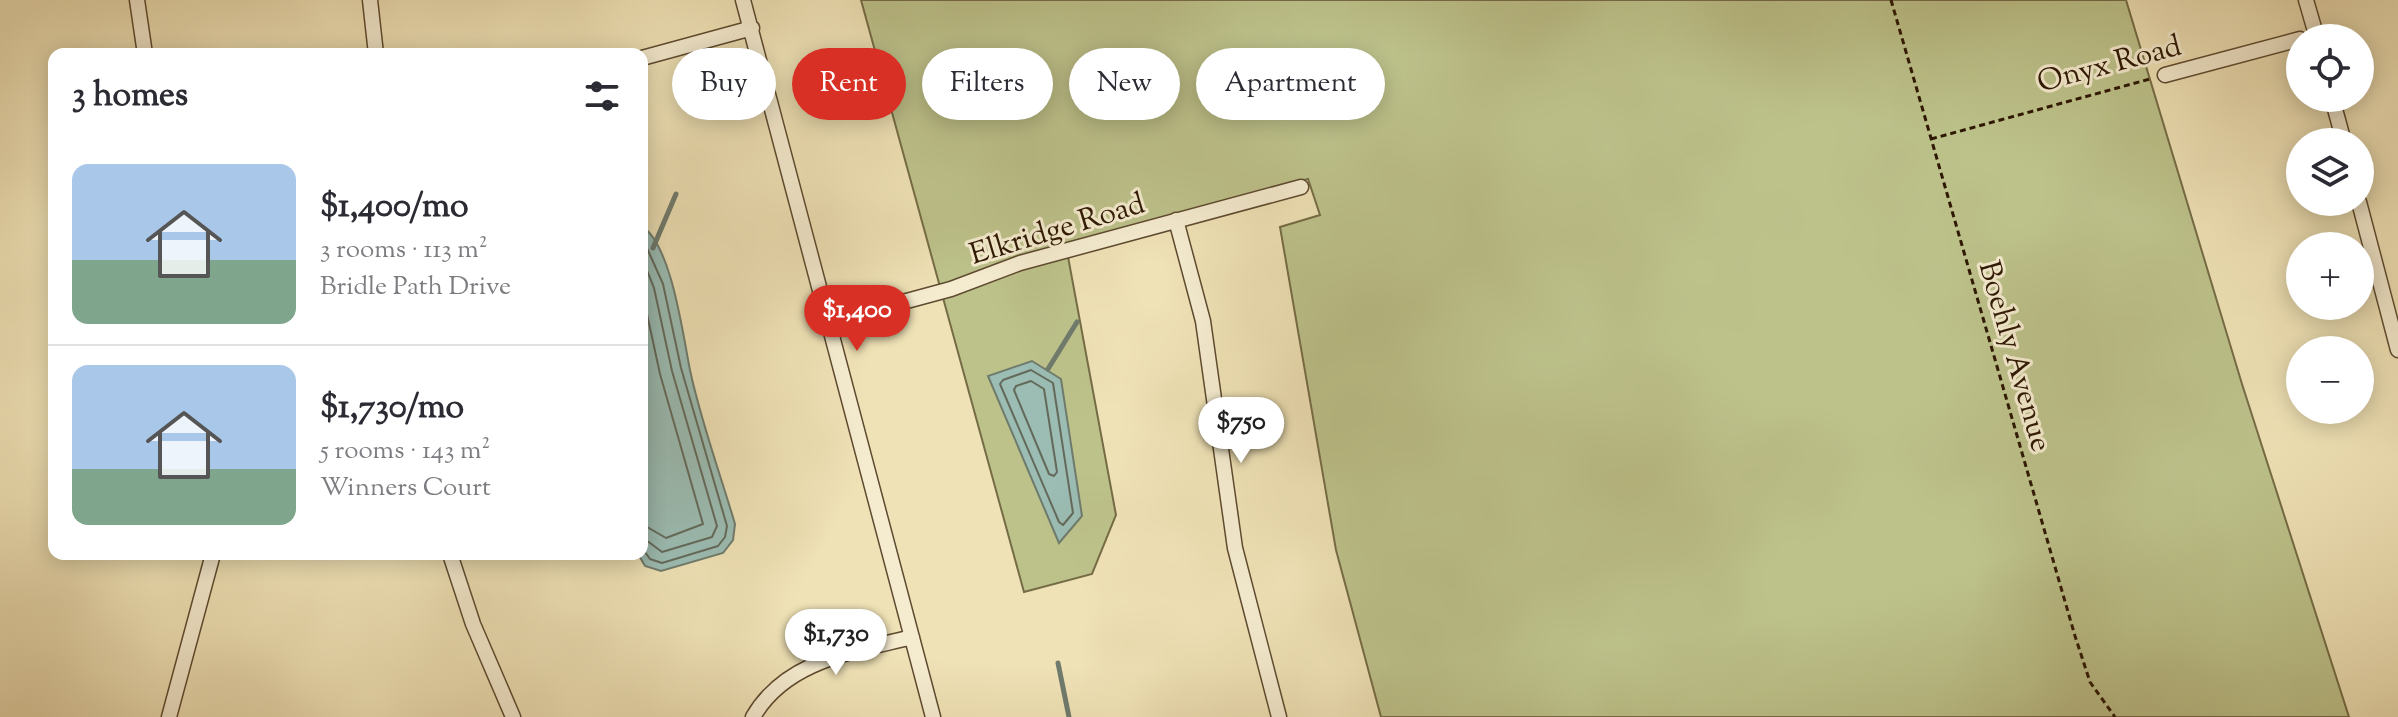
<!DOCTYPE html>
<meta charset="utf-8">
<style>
:root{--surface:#fff;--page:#f2f2f3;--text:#2b2b33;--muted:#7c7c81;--line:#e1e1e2;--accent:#d93025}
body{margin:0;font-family:"Sorts Mill Goudy",serif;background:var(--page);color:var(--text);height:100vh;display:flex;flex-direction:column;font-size:30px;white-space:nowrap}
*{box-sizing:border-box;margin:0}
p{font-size:26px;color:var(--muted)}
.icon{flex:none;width:44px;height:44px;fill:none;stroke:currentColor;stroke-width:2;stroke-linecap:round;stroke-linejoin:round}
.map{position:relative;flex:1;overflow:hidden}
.sheet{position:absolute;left:48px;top:48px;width:600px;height:512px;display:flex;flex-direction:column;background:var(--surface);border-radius:16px;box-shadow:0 4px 20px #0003}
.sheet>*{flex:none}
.guide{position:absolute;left:672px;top:48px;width:760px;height:72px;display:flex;gap:16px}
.buttons{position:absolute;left:2286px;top:24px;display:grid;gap:16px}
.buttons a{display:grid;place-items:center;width:88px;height:88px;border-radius:50%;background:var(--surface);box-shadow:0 4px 20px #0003;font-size:40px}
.price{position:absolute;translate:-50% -68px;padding:0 18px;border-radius:28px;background:#fff;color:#222;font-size:26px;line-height:52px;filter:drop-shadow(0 2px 4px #0008)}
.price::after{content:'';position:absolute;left:50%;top:48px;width:24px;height:18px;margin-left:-12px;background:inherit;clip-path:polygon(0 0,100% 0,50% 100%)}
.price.current{background:var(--accent);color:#fff}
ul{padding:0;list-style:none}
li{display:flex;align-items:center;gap:24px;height:200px;padding:0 24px}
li+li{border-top:2px solid var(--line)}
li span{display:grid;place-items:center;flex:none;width:224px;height:160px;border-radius:16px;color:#555}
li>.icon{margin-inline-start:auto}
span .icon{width:96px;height:96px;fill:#fffc;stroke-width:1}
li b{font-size:34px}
h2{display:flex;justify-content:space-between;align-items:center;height:96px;padding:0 24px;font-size:34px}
.chip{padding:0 28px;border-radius:36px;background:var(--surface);box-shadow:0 4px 20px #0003;font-size:28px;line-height:72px}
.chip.current{background:var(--accent);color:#fff}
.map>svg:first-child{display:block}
.green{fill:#bdc28b;stroke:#756c46;stroke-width:2}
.water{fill:#9bbdb4;stroke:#6f7b6d;stroke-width:2}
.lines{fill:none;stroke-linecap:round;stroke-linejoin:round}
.shore{stroke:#646a5b;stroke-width:2}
.stream{stroke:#6f7b6d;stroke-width:5}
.street-casing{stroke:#5e4a2f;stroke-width:17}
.path{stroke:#2d1702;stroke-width:3;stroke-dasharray:6 4;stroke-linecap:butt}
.street{stroke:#f5ecd0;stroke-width:14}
.labels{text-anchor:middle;stroke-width:6;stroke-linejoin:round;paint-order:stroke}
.street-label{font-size:30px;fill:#2d1702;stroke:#f5ecd0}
</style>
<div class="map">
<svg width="2398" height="717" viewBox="0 0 2398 717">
<rect width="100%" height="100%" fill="#efe2b6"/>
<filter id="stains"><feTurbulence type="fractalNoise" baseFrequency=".0025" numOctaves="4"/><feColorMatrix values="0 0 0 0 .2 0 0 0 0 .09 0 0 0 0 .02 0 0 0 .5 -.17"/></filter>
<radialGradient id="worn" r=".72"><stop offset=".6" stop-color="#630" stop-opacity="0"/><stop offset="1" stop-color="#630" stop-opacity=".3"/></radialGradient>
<path class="green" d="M861 0H2126L2242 384 2349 717H1381L1336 550 1280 227 1320 215 1308 179 1066 246 1116 515 1092 574 1024 592Z"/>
<path class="water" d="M642 226C672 246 683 336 690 370 701 422 720 473 735 524L733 540 723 553 661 571 645 566 638 554H642Z
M1032 361 1061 379 1082 516 1059 543 988 376Z"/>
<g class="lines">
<path class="shore" d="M642 237 663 284 681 368 727 526 725 537 718 546 662 563 650 559 642 548
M642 258 654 288 672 371 717 526 712 537 662 552 642 537
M642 291 660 374 703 524 666 538 642 524
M1031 370 1053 383 1073 513 1063 525 1059 522 1000 384 1003 380Z
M1031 381 1044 389 1057 472 1054 476 1049 474 1014 390 1016 386Z"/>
<path class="stream" d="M653 248 676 194
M1048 369 1077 322
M1058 663 1069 717"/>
<defs>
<path id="street" d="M137 0 145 54
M370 0 376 54
M743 0 933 717
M2306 0 2317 38
M642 58 752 28
M2165 75 2300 39
M2332 98 2344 142
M2359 202 2398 350
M1176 220 1203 321 1235 548 1279 717
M829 322 951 289 1020 263 1301 187
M450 554 473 624 513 717
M169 717 213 554
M753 717C786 660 853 652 912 637"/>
</defs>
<use href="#street" class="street-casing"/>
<path class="path" d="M1891 0 2075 636 2090 682 2115 717
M1931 139 2150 79"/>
<use href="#street" class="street"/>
</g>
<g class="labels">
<g class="street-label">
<text transform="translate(2109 63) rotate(-15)" y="10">Onyx Road</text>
<text transform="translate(1057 228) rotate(-17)" y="10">Elkridge Road</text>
<text transform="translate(2016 356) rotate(74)" y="10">Boehly Avenue</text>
</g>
</g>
<rect width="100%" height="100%" filter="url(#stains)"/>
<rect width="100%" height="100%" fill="url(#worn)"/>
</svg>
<div class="buttons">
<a><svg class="icon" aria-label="locate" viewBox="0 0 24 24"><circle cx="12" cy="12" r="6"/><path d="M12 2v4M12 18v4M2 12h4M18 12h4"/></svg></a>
<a><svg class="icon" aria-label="layers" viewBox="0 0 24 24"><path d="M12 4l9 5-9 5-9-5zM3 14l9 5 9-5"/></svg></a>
<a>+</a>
<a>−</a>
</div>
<b class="price current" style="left:857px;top:353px">$1,400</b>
<b class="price" style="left:1241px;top:465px">$750</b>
<b class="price" style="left:836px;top:677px">$1,730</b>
<div class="guide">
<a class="chip">Buy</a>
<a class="chip current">Rent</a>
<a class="chip">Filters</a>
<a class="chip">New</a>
<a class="chip">Apartment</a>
</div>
<section class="sheet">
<h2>3 homes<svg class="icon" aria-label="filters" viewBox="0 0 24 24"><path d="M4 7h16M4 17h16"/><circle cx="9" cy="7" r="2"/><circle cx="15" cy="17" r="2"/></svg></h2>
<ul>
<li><span style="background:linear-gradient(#a9c7e8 60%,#7fa58c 0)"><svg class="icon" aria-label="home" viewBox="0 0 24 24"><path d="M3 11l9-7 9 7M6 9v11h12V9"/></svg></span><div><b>$1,400/mo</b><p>3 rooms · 113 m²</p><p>Bridle Path Drive</p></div></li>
<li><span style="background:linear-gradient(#a9c7e8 65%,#7fa58c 0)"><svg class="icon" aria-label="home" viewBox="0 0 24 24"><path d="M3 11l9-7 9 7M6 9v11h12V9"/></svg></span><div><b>$1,730/mo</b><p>5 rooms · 143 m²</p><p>Winners Court</p></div></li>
</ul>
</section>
</div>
